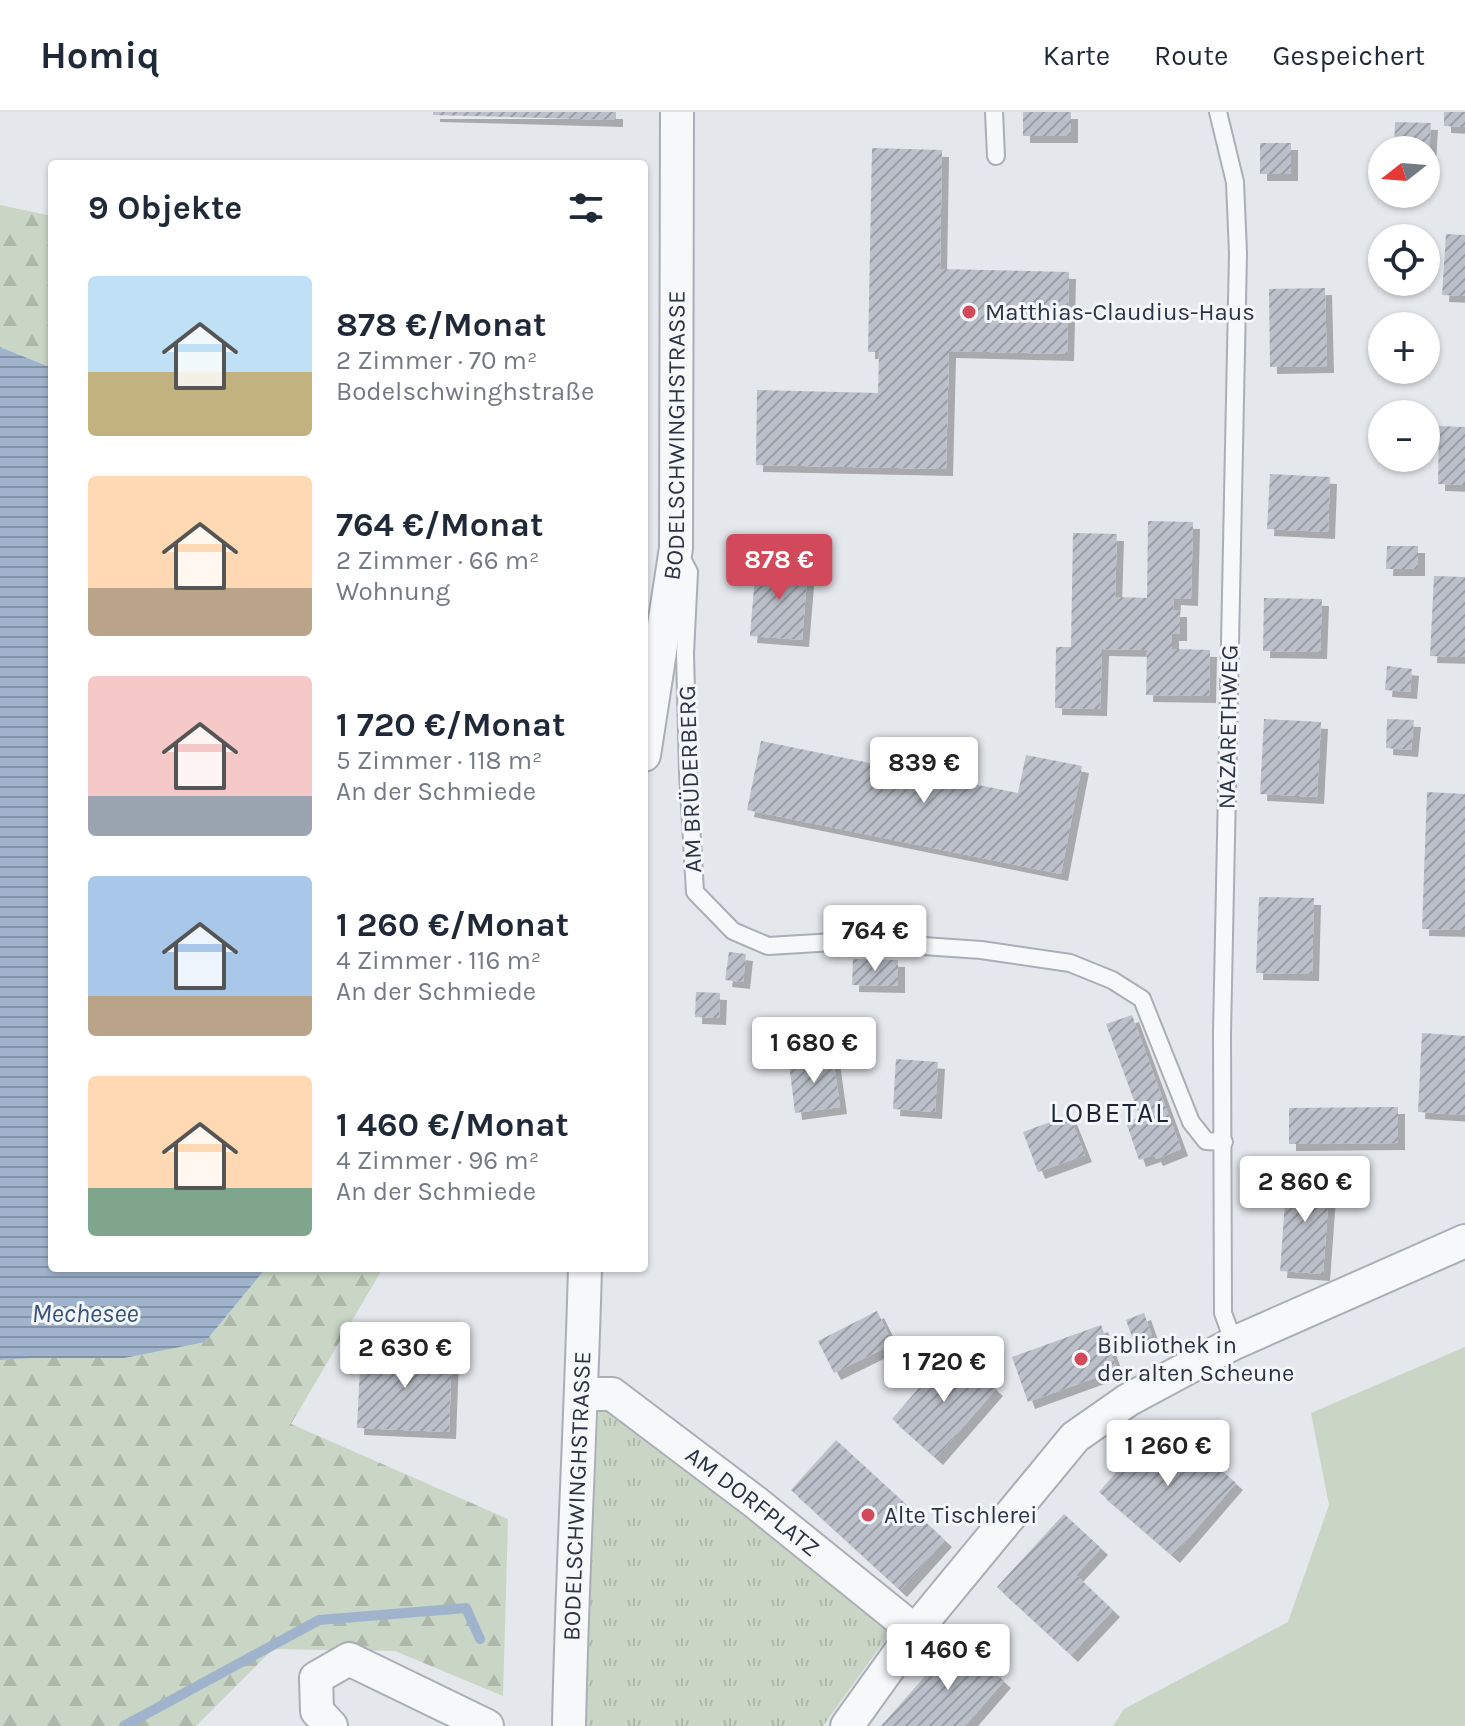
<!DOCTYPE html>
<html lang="de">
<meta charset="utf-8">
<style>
:root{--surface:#fff;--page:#f2f2f3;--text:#1f2937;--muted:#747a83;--line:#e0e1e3;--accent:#d1495b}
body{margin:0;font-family:Karla,sans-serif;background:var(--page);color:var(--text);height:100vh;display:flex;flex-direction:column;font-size:30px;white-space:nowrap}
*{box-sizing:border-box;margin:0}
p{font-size:26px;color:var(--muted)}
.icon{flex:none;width:44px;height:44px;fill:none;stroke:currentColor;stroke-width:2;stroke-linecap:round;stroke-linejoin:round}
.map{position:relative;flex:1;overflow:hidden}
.side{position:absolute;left:48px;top:48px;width:600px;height:1112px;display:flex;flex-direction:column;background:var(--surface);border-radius:8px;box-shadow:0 2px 6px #0004}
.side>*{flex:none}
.needle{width:52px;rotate:253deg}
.buttons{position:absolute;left:1368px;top:24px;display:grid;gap:16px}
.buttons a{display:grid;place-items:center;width:72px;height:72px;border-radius:50%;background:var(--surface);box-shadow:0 2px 6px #0004;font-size:40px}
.price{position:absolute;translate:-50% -68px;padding:0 18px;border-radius:8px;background:#fff;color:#222;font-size:26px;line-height:52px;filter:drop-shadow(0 2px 4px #0008)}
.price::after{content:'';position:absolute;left:50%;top:48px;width:24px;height:18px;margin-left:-12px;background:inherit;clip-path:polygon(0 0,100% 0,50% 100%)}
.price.on{background:var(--accent);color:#fff}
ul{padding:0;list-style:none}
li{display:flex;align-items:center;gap:24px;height:200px;padding:0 40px}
li span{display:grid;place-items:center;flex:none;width:224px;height:160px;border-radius:8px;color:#555}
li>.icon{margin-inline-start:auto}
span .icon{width:96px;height:96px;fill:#fffc;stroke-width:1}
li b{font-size:34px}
h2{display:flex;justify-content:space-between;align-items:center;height:96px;padding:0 40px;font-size:34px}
header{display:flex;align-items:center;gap:48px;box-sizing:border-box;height:112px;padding:0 40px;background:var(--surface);border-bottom:2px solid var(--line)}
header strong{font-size:38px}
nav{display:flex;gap:44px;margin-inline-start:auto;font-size:28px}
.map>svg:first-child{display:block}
.grass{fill:#c9d6c5}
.forest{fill:url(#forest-firs)}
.park{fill:url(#park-tufts)}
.water{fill:url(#water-rules)}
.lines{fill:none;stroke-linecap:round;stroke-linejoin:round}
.stream{stroke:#9fb4cc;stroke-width:10}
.building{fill:url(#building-hatch);filter:url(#shadow)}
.lane-casing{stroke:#a9aeb7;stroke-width:20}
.street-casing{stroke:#a9aeb7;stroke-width:36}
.lane{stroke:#f7f8fa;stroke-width:16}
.street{stroke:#f7f8fa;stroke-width:32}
.poi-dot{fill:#d1495b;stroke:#f4f6f9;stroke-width:3}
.labels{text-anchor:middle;stroke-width:6;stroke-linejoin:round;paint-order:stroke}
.poi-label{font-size:24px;fill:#2b3445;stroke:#f4f6f9;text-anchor:start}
.street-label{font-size:24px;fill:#2b3445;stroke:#f4f6f9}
.water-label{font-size:26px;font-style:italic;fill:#34527a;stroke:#f4f6f9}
.quarter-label{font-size:28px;letter-spacing:2px;fill:#1d2536;stroke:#f4f6f9}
</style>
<header>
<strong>Homiq</strong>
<nav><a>Karte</a><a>Route</a><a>Gespeichert</a></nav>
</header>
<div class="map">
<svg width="1465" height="1614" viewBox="0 0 1465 1614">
<defs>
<pattern id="forest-firs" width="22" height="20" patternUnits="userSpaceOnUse" patternTransform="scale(2)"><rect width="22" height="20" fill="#c9d6c5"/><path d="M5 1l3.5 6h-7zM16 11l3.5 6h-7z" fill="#adb8ab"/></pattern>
<pattern id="park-tufts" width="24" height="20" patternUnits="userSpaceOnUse" patternTransform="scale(2)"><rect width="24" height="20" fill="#c9d6c5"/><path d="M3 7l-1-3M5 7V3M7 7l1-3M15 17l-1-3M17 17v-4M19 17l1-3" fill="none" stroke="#adb8ab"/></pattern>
<pattern id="water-rules" width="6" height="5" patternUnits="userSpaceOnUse" patternTransform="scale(2)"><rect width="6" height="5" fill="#9fb4cc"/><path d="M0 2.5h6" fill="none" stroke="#8293a7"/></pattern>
<pattern id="building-hatch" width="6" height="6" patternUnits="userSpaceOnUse" patternTransform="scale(2)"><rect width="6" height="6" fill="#bbc0ca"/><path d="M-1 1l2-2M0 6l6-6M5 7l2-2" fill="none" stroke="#989da6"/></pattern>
<filter id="shadow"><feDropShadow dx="7" dy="7" stdDeviation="0" flood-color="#0004"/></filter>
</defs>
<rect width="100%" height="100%" fill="#e4e7ec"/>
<path class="grass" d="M1465 1235V1614H1113L1124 1597 1288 1510 1329 1393 1311 1301Z"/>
<path class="forest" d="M0 93 52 104V256L0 235Z
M266 1156H383L291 1312 508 1407 503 1584 395 1539 273 1537 196 1614H0V1248L205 1230Z"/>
<path class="park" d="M599 1288 890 1521 823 1614H583Z"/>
<path class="water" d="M0 235 52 256V1156H266L205 1230 124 1246H32L0 1248Z"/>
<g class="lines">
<path class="stream" d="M124 1614 319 1508 466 1496 480 1527"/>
</g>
<path class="building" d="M433 0H616V8L433 3Z
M1023 0H1071V24H1023Z
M1444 0H1465V15L1444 14Z
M1395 10 1431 11 1429 43H1426V38H1394Z
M1260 31H1291V62H1260Z
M872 36 942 38 940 157 1069 160 1067 242 949 239 946 357 756 353 757 278 878 281 879 240H868Z
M1446 122 1465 123V184L1442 183Z
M1325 176 1327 254 1270 255 1269 177Z
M1416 205V214H1390V206Z
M1439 314 1465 315V373L1438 372Z
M1270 362 1330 365 1328 420 1267 417Z
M1148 409 1193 410 1191 487 1174 486 1173 498H1180V522H1172V537L1210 538 1209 584 1146 583 1147 538 1102 537 1100 597 1055 596 1056 535H1071L1073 421 1117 422 1115 485 1147 486Z
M1387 434H1418V457H1386Z
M756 452 808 456 802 528 750 524Z
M1434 464 1465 465V545L1430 544Z
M1264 486 1322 487 1320 540 1263 539Z
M1387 554 1412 557 1410 580 1385 578Z
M1264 607 1321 610 1317 685 1260 682Z
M1387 607 1414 608 1411 638 1386 636Z
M761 629 1018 681 1026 643 1082 654 1061 762 747 698Z
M1427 680 1465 682V818L1422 817Z
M1259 785 1314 786 1312 862 1256 861Z
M729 840 746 842 743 870 725 868Z
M853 847 898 848V874L852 873Z
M696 880 720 881 719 906 695 905Z
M1132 903 1181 1037 1156 1047 1154 1043 1139 1048 1126 1010 1140 1005 1106 912Z
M1422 921 1465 924V1003L1418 1000Z
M833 945 840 995 795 1001 789 951Z
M896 947 938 950 935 1000 893 997Z
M1398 995V1031L1289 1032V996Z
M1069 1003 1085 1043 1038 1060 1023 1020Z
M1287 1063 1330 1066 1323 1162 1280 1159Z
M877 1199 893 1232 834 1261 818 1229Z
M1144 1201 1152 1224 1134 1230 1126 1208Z
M1101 1213 1117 1258 1028 1290 1012 1245Z
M361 1236 452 1240 449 1320 357 1316Z
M952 1238 996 1277 936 1346 892 1307Z
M1162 1307 1236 1371 1173 1444 1099 1380Z
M836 1328 945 1428 900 1478 791 1378Z
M1064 1402 1101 1436 1076 1463 1113 1498 1071 1543 997 1475Z
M957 1528 1004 1569 965 1614H881Z"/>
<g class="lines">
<defs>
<path id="lane" d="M994 0 996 44
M1218 0 1235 70 1238 141 1222 921 1223 1201 1234 1231
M679 441 689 460 685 541 688 660 695 780 733 819 768 834 851 829 981 838 1070 851 1112 868 1142 887 1191 1010 1206 1029 1224 1030"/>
<g id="street">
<path id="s1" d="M644 643 676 436 677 0"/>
<path id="s2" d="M581 1282H612L755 1390 915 1519"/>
<path d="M331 1614 317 1599 316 1566 349 1547 487 1614"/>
<path id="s3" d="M569 1614C572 1461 581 1309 585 1156"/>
<path d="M847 1614 915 1519 1075 1325 1128 1288 1234 1231 1465 1129"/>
</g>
</defs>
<use href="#lane" class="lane-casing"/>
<use href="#street" class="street-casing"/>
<use href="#lane" class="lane"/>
<use href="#street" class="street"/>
</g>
<g class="poi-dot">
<circle cx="969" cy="200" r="8"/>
<circle cx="1081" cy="1247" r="8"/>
<circle cx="868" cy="1403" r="8"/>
</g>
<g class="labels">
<g class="poi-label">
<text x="985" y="208">Matthias-Claudius-Haus</text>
<text x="1097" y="1241">Bibliothek in<tspan x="1097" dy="28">der alten Scheune</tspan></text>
<text x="884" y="1411">Alte Tischlerei</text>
</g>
<g class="street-label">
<text dy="8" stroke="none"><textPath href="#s1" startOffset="322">BODELSCHWINGHSTRASSE</textPath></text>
<text transform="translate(1228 615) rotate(-89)" y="8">NAZARETHWEG</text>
<text transform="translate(690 667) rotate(-92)" y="8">AM BRÜDERBERG</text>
<text dy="8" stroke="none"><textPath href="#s3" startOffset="230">BODELSCHWINGHSTRASSE</textPath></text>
<text dy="8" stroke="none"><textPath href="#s2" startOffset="208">AM DORFPLATZ</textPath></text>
</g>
<g class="water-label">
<text x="85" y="1210">Mechesee</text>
</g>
<g class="quarter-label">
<text x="1110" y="1010">LOBETAL</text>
</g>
</g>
</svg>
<div class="buttons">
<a><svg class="needle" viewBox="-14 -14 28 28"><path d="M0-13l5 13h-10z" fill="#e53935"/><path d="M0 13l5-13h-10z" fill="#747a83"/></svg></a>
<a><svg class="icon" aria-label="locate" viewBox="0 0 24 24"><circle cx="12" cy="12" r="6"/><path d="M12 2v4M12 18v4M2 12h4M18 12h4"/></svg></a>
<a>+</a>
<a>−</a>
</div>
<b class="price on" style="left:779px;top:490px">878 €</b>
<b class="price" style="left:924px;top:693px">839 €</b>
<b class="price" style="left:875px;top:861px">764 €</b>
<b class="price" style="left:814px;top:973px">1 680 €</b>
<b class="price" style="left:1305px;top:1112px">2 860 €</b>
<b class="price" style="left:405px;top:1278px">2 630 €</b>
<b class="price" style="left:944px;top:1292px">1 720 €</b>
<b class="price" style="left:1168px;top:1376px">1 260 €</b>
<b class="price" style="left:948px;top:1580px">1 460 €</b>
<section class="side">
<h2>9 Objekte<svg class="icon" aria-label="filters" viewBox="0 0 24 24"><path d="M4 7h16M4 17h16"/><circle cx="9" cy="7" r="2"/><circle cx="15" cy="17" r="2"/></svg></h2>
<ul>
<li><span style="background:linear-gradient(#bfe0f5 60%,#c2b280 0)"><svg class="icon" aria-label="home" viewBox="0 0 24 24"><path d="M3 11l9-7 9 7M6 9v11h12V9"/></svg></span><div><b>878 €/Monat</b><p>2 Zimmer · 70 m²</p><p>Bodelschwinghstraße</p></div></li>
<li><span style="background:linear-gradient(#ffd9b3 70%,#b9a48a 0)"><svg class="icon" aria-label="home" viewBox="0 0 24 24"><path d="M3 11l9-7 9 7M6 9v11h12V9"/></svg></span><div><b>764 €/Monat</b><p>2 Zimmer · 66 m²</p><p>Wohnung</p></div></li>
<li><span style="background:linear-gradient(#f6c9c9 75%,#9aa5b1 0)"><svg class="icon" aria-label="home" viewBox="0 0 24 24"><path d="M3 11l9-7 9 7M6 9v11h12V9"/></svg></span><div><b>1 720 €/Monat</b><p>5 Zimmer · 118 m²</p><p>An der Schmiede</p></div></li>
<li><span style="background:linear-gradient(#a9c7e8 75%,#b9a48a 0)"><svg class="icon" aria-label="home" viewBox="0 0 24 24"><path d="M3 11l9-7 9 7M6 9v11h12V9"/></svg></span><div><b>1 260 €/Monat</b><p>4 Zimmer · 116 m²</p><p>An der Schmiede</p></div></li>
<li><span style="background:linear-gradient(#ffd9b3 70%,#7fa58c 0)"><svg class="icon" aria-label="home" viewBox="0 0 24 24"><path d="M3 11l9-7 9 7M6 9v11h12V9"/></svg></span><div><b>1 460 €/Monat</b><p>4 Zimmer · 96 m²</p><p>An der Schmiede</p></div></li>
</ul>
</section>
</div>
